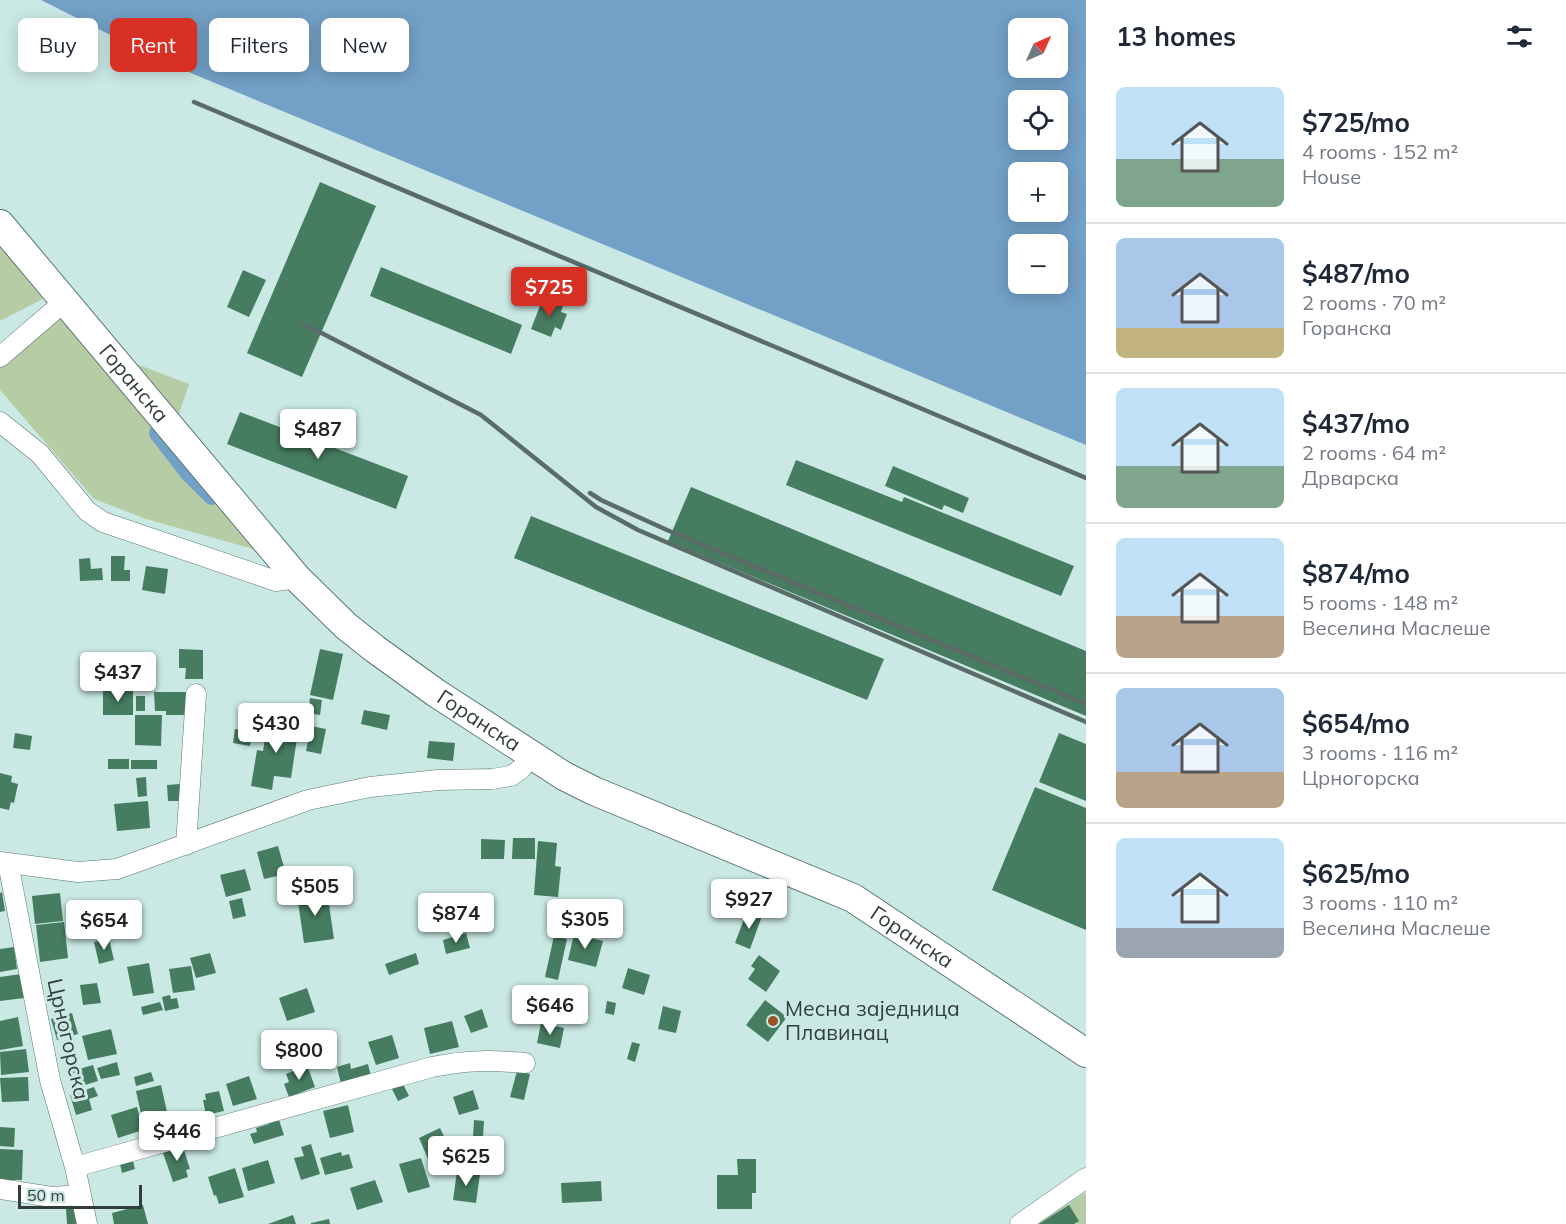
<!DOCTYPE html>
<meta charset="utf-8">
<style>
:root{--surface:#fff;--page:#f2f2f3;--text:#1f2937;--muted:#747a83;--line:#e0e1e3;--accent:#d93025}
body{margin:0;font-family:Mulish,sans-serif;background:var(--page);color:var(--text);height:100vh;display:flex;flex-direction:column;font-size:22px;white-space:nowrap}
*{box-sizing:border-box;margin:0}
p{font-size:20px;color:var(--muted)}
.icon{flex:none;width:33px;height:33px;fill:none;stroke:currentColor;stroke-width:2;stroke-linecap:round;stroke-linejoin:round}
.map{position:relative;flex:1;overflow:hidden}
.drawer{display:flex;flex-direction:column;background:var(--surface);width:480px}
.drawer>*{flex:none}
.top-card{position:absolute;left:18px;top:18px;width:570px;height:54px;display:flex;gap:12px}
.needle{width:39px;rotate:45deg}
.controls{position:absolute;left:1008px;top:18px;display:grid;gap:12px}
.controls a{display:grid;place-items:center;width:60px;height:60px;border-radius:9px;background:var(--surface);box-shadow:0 3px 15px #0003;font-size:30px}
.scale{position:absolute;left:18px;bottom:15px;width:124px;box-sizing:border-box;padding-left:6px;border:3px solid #323e3c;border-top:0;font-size:16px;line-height:21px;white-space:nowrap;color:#323e3c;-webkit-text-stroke:4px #cae9e5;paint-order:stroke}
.price{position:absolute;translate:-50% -51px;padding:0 14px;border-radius:6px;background:#fff;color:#222;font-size:20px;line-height:39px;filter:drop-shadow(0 2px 3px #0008)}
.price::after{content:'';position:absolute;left:50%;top:36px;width:18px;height:14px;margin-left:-9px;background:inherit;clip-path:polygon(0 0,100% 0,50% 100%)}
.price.active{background:var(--accent);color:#fff}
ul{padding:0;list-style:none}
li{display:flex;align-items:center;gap:18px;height:150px;padding:0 30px}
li+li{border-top:2px solid var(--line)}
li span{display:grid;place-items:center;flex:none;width:168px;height:120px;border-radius:9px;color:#555}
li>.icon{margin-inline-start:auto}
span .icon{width:72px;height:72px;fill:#fffc;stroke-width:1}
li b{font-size:26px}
h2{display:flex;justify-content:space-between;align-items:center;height:72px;padding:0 30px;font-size:26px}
.pill{padding:0 21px;border-radius:9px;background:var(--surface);box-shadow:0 3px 15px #0003;font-size:21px;line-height:54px}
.pill.active{background:var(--accent);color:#fff}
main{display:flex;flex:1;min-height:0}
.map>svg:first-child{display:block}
.green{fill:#b6cca5}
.water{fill:#73a0c6;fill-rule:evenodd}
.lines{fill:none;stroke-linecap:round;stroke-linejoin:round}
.canal{stroke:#73a0c6;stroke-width:18}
.building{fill:#467d60}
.minor-casing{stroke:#5b7774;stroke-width:21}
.secondary-casing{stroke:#5b7774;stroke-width:30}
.minor{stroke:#fff;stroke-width:20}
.secondary{stroke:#fff;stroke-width:28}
.rail{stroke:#5a6b68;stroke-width:4.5}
.poi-dot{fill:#985129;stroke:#cae9e5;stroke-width:2}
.labels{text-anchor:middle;stroke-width:6;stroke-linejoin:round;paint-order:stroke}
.street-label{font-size:21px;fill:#323e3c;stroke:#cae9e5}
.poi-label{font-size:21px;fill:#323e3c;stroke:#cae9e5;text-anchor:start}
</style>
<main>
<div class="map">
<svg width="1086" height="1224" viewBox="0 0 1086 1224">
<rect width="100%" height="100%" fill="#cae9e5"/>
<path class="green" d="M0 246 43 299 0 321Z
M62 316 189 473 264 552 146 519 94 499 0 390V363Z
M131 362 189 384 177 420Z
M1086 1192V1224H1037Z"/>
<path class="water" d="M41 0H1086V445L162 61ZM1018 28H1058V68H1018ZM1018 100H1058V140H1018ZM1018 172H1058V212H1018ZM1018 244H1058V284H1018Z"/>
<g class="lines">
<path class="canal" d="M158 433 189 473 212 496"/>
</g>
<path class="building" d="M320 182 376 206 302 377 247 353Z
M381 267 522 325 511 354 370 296Z
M243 270 266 280 249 317 227 307Z
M543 298 563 306 561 312 567 314 561 330 555 327 551 337 531 329Z
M240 412 408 476 396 509 227 444Z
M796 460 902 502 904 497 1074 566 1061 596 786 485Z
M893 466 969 498 963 513 944 505 942 510 885 486Z
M691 487 1086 651V716L668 541Z
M531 516 884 659 867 700 514 558Z
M111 556H125L124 570H130V581H111Z
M90 558 91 569 102 568 103 580 80 581 79 559Z
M146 566 168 569 165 594 142 590Z
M179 649 203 650V679H185L186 668H179Z
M320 649 343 654 333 700 310 695Z
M103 691H133V715H103Z
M154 692H187V715H166V711H155Z
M136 696H145V711H136Z
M310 698 322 700 320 715 308 713Z
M364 710 390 715 387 730 361 724Z
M135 715H162L161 746 135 745Z
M268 720 299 725 291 778 274 776 272 790 251 786 257 750 263 751Z
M311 726 326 729 321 754 306 751Z
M235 729 253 732 250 746 233 743Z
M15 733 32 736 30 750 13 748Z
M1059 733 1086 744V801L1039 782Z
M429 741 455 743 453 761 427 758Z
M108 759H129V769H108Z
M131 760H157V769H131Z
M0 773 12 776 11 782 18 784 14 803 11 802 9 810 0 808Z
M146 777 147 796 138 797 136 778Z
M180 784V801H168L167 785Z
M1035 787 1086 808V930L992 890Z
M148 801 150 828 117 831 114 804Z
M513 838H535V859H512Z
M481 839 505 840 504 859H481Z
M538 841 557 843 555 866 561 867 558 897 534 895Z
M278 846 286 874 264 879 257 852Z
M245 869 251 890 226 897 220 875Z
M327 891 334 939 304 943 297 895Z
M2 892 5 911 0 912V893Z
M60 893 63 921 35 924 32 896Z
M242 898 246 916 233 919 229 901Z
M747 911 762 916 750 949 735 943Z
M64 922 68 958 40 962 36 925Z
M466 933 470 948 446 954 443 940Z
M574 934 603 941 596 967 568 960Z
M554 936 567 939 558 980 545 977Z
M109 939 114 960 99 964 94 942Z
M14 947 17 969 0 972V949Z
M210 953 216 973 196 978 190 958Z
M416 953 419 964 389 975 385 964Z
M759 955 780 971 766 992 748 979 755 969 751 966Z
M149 963 154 993 133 996 127 967Z
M191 966 195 990 173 993 169 969Z
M628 968 650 975 644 995 622 988Z
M21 974 24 998 0 1001V977Z
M97 983 101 1003 83 1005 80 985Z
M307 988 315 1012 287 1021 279 998Z
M170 995 171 999 177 998 179 1008 165 1011 162 997Z
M765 1000 787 1017 768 1042 746 1025Z
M607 1001 616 1003 614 1015 605 1013Z
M160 1002 163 1010 143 1015 141 1007Z
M663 1006 681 1011 676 1033 658 1029Z
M482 1009 488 1027 471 1033 464 1016Z
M72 1013 78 1034 57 1040 51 1019Z
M18 1017 23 1046 0 1050V1021Z
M452 1021 459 1047 430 1054 424 1028Z
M541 1023 564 1028 560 1048 537 1043Z
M111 1029 117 1054 88 1060 82 1036Z
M293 1033 303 1055 281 1064 272 1041Z
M392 1035 399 1058 376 1065 368 1042Z
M632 1042 640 1044 635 1062 627 1059Z
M26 1049 29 1072 1 1075 0 1052Z
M117 1062 120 1075 101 1079 97 1068Z
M350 1063 351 1069 368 1064 371 1077 341 1084 337 1067Z
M93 1065 98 1081 72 1089 69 1077 74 1076 72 1071Z
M307 1065 315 1087 289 1097 284 1084 289 1082 286 1074Z
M517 1071 530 1074 524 1100 510 1097Z
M151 1072 154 1081 136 1086 134 1077Z
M249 1076 257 1099 233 1106 226 1084Z
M28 1077 29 1101 2 1102 0 1078Z
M402 1082 409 1096 398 1101 391 1087Z
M161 1085 167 1112 142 1118 136 1091Z
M94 1087 98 1096 89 1099 92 1110 76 1115 70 1095Z
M473 1090 479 1109 459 1115 453 1097Z
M219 1091 224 1111 206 1115 203 1100H206L205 1094Z
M348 1105 354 1132 330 1138 323 1111Z
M137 1107 143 1130 118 1138 111 1115Z
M278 1117 284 1135 254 1144 250 1134 257 1132 256 1128 269 1124 268 1120Z
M474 1120 484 1121 483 1137H473Z
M0 1127 15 1128 14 1147 0 1146Z
M440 1128 451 1151 429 1161 419 1138Z
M182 1144 190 1169 186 1170 188 1177 173 1182 162 1150Z
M311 1144 320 1174 301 1180 294 1158 304 1156 301 1147Z
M0 1149 23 1150 22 1180H0Z
M341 1152 342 1156 349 1154 353 1168 325 1175 320 1158Z
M421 1158 430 1187 408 1193 399 1164Z
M737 1159H756V1193H752V1209H717V1175H738Z
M268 1160 275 1183 248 1191 242 1168Z
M133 1161 135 1169 122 1173 120 1164Z
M235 1168 244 1197 219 1204 216 1195 214 1196 208 1177Z
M457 1171 480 1174 476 1203 453 1200Z
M375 1180 383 1202 357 1210 350 1188Z
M601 1181 602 1201 562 1203 561 1183Z
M143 1205 148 1224H114L112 1213Z
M1069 1205 1079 1221 1074 1224H1039Z
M78 1207 79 1224H67L66 1208Z
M293 1215 296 1224H268Z
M329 1219 330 1224H311V1223Z"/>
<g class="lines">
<defs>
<path id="minor" d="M0 357 65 301
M0 422 40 454 87 511 103 522 276 581 297 578
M186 845 196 694
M0 862 78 872 117 869 308 800 370 787 438 780 492 779 511 776 521 769 531 755
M8 863 50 1080 75 1167 87 1224
M75 1167 432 1067C467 1060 491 1060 525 1063
M0 1189 52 1197 81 1195
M1020 1224 1086 1178"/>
<g id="secondary">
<path id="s1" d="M0 224 297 578 346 626 375 649 436 693 564 776 594 791 853 898 1086 1053"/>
</g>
</defs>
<use href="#minor" class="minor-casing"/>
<use href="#secondary" class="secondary-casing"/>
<use href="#minor" class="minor"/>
<use href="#secondary" class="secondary"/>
<path class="rail" d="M194 102 1086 478
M304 324 481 415 596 507 638 530 1086 722
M590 493 601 500 667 530 1086 704"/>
</g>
<circle class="poi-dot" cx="773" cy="1021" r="6"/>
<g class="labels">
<g class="street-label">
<text dy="7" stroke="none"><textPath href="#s1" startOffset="208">Горанска</textPath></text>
<text dy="7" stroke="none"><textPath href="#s1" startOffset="694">Горанска</textPath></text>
<text dy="7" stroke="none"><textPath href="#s1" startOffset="1180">Горанска</textPath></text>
<text transform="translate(68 1039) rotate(77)" y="7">Црногорска</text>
</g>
<g class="poi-label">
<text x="785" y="1016">Месна заједница<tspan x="785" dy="24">Плавинац</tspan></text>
</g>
</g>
</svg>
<div class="controls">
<a><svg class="needle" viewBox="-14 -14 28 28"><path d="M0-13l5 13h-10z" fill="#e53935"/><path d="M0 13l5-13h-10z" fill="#747a83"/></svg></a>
<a><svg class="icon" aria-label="locate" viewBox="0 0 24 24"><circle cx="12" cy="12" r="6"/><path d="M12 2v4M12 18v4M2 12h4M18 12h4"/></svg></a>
<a>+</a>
<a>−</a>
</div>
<div class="scale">50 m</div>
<b class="price active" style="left:549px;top:318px">$725</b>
<b class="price" style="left:318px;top:460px">$487</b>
<b class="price" style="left:118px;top:703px">$437</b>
<b class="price" style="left:276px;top:754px">$430</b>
<b class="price" style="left:315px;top:917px">$505</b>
<b class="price" style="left:749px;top:930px">$927</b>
<b class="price" style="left:456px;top:944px">$874</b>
<b class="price" style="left:585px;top:950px">$305</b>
<b class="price" style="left:104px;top:951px">$654</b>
<b class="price" style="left:550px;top:1036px">$646</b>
<b class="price" style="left:299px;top:1081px">$800</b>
<b class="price" style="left:177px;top:1162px">$446</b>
<b class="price" style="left:466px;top:1187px">$625</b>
<div class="top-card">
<a class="pill">Buy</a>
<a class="pill active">Rent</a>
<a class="pill">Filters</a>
<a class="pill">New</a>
</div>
</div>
<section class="drawer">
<h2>13 homes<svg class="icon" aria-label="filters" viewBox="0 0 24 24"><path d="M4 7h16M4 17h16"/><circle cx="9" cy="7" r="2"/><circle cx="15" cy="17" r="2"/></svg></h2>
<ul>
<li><span style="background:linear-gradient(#bfe0f5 60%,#7fa58c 0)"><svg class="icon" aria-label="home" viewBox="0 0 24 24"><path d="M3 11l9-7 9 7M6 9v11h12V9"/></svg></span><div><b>$725/mo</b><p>4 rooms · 152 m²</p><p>House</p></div></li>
<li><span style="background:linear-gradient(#a9c7e8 75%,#c2b280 0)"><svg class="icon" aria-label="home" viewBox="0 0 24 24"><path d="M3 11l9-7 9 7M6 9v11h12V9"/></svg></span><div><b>$487/mo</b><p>2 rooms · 70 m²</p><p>Горанска</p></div></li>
<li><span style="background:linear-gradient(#bfe0f5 65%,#7fa58c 0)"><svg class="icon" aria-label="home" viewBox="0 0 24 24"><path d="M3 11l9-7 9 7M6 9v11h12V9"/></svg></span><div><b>$437/mo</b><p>2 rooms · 64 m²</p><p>Дрварска</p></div></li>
<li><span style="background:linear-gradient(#bfe0f5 65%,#b9a48a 0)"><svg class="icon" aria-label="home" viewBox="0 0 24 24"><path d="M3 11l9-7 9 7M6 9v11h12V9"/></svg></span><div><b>$874/mo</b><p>5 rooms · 148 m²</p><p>Веселина Маслеше</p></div></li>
<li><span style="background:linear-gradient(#a9c7e8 70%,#b9a48a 0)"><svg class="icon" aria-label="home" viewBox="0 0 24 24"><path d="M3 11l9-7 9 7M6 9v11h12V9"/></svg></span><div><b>$654/mo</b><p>3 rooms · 116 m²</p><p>Црногорска</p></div></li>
<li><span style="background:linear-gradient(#bfe0f5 75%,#9aa5b1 0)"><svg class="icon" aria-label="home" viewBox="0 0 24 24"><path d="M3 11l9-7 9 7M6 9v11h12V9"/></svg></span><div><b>$625/mo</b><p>3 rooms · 110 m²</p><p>Веселина Маслеше</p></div></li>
</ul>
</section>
</main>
